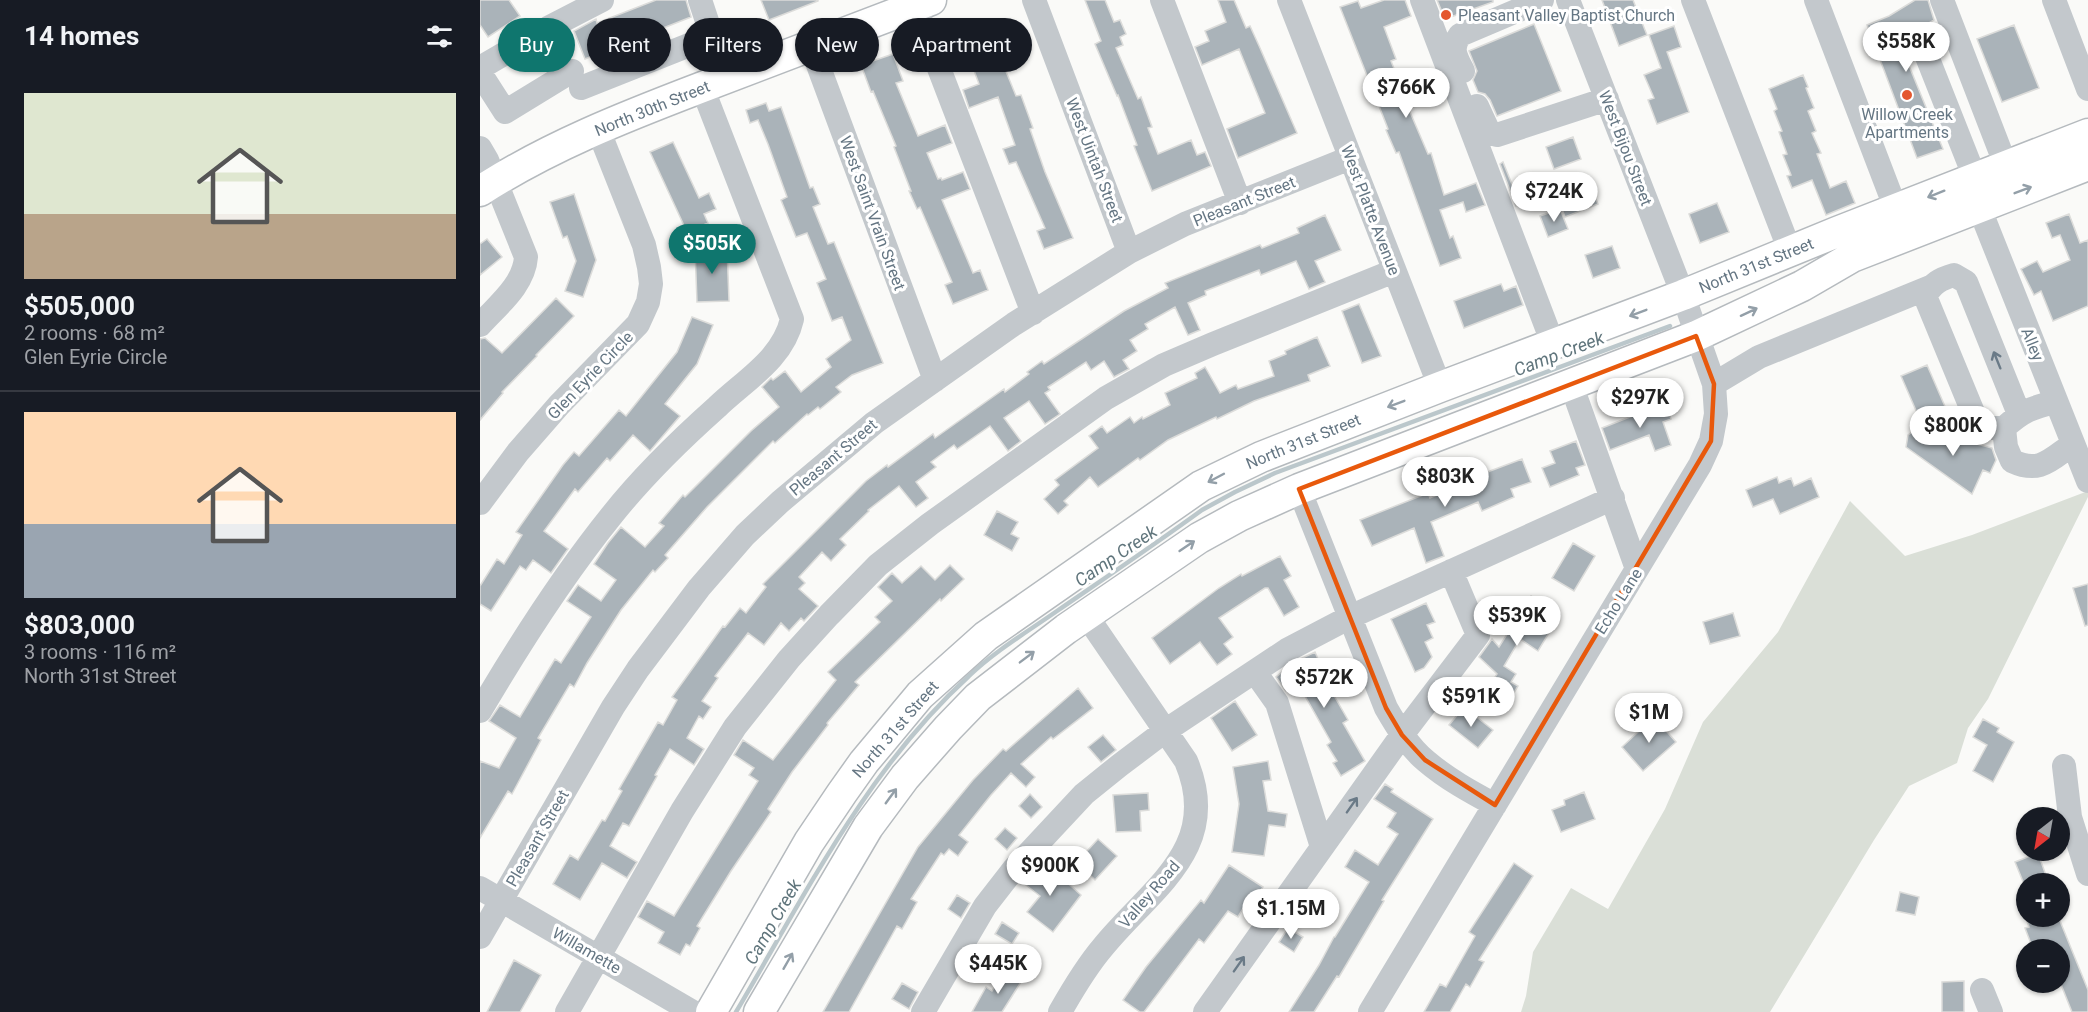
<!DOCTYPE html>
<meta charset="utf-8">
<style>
:root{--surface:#171b24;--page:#242831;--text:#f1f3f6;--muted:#9ea1a6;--line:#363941;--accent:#0f766e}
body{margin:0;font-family:Roboto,sans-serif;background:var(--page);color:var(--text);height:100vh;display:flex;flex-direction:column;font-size:22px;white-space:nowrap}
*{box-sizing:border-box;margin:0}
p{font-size:20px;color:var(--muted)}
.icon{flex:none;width:33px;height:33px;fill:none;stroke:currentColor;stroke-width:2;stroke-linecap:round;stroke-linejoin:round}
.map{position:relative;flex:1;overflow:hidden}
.details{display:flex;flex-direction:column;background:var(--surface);width:480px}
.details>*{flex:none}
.top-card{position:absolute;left:18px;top:18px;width:570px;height:54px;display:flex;gap:12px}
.needle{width:39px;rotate:211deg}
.buttons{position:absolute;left:1536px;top:807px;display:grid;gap:12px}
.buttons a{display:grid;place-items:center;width:54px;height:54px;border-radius:50%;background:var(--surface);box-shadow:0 2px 4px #0004;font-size:30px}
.price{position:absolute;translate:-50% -51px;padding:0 14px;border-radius:21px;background:#fff;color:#222;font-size:20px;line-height:39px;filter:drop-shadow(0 2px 3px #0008)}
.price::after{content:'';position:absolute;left:50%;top:36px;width:18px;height:14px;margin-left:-9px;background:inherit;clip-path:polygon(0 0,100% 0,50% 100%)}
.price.active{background:var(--accent);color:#fff}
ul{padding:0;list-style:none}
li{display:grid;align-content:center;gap:12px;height:318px;padding:0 24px}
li+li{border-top:2px solid var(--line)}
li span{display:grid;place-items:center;height:186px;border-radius:0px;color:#555}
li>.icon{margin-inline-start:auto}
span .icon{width:108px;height:108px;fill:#fffc;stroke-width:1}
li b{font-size:26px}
h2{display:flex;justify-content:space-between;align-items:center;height:72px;padding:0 24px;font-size:26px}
.tag{padding:0 21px;border-radius:27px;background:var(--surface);box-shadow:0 2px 4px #0004;font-size:21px;line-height:54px}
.tag.active{background:var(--accent);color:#fff}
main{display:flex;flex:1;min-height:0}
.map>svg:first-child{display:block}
.green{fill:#dadfd7}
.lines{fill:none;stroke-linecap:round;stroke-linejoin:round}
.stream{stroke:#bbc7cb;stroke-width:4.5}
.building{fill:#aab3b9;stroke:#dcdcda;stroke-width:1.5}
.major-casing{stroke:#b5babe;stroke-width:33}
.minor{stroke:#c3c8cc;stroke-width:24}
.major{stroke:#fff;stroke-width:30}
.oneway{stroke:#939fa8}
.oneway2{stroke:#6a7a87}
.marked{fill:none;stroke:#e8590c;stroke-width:4.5;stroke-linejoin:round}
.poi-dot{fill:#e4572e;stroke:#fff;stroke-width:2}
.labels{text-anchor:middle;stroke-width:6;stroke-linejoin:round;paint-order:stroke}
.poi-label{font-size:16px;fill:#657683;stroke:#fff;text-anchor:start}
.street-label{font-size:16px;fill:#657683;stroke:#fff}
.water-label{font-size:18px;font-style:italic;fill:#60757c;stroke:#fff}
</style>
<main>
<section class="details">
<h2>14 homes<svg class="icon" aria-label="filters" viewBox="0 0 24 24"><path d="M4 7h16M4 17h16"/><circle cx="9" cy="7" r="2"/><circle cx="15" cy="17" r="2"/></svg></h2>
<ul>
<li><span style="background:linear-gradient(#dfe7d0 65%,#b9a48a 0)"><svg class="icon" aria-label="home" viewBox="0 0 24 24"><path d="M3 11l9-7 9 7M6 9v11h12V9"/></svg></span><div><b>$505,000</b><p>2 rooms · 68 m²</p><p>Glen Eyrie Circle</p></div></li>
<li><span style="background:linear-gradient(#ffd9b3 60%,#9aa5b1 0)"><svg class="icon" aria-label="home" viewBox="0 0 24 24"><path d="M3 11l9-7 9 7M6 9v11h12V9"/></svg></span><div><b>$803,000</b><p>3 rooms · 116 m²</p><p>North 31st Street</p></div></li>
</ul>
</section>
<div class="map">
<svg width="1608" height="1012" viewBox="0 0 1608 1012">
<rect width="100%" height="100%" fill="#fafaf8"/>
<path class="green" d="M1608 491V497L1508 699 1488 728 1477 763 1429 786 1394 840 1290 1012H1041L1046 996 1053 952 1091 888 1128 909 1185 809 1223 722 1298 632 1370 501 1425 556 1492 535Z"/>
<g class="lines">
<path class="stream" d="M256 1012C325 895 387 769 489 676 515 651 547 632 577 611 625 578 674 545 722 510L755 492 795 473 1190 326"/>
</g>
<path class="building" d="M0 0H29L40 16 8 37 0 25Z
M176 0H206L211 17 105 59 94 31 116 19 117 23Z
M281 0H338V1L289 20Z
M605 0H625L634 22 640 20 646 34 640 37 643 45 636 48 658 99 661 97 672 127 668 128 678 154 711 140 717 155 725 152 731 166 672 191 654 146 657 145 638 95 637 96 615 44 621 41Z
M738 0H754L766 28 770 26 780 48 817 133 758 158 747 129 785 113 759 49 722 65 715 47 729 41 725 31 746 22Z
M904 0H925L931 16 904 27 916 59 911 61 921 86 954 75 960 92 927 105 948 154 951 153 964 195 996 183 1005 205 986 212 983 202 960 210 970 238 973 236 981 258 960 266 919 152 916 153 906 130 908 129 860 7 878 1 881 8Z
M957 0H1013V2L965 19Z
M1122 0H1153L1167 35 1139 46Z
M1435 0H1448L1454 20 1419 41 1463 149 1437 158 1387 25 1409 16Z
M512 20 528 62 523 64 536 96 541 95 553 128 550 129 565 172 593 238 564 249 557 231 565 228 536 162 529 164 523 149 535 145 518 97 489 108 483 90 499 84 489 57 473 64 466 48 481 41 478 33Z
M1054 24 1081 91 1017 116 1010 100 1005 94 998 92 993 80 997 71 989 51Z
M1534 25 1559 88 1522 102 1497 39Z
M1194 26 1201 47 1187 52 1209 112 1177 124 1168 100 1174 98 1164 75 1181 68 1169 35Z
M413 54 423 81 416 83 438 136 465 125 472 143 447 153 458 179 461 178 462 180 483 172 490 189 462 200 493 273 500 270 508 290 473 304 465 285 472 282 440 207 437 209 429 191H431L414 147 416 146 393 91 391 92 381 65Z
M1323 75 1328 87 1326 88 1334 108 1328 111 1336 131 1332 133 1341 153 1337 154 1350 188 1366 181 1375 203 1346 215 1332 180 1312 188 1307 176 1311 175 1303 155 1307 154 1299 132 1302 131 1294 111 1297 109 1289 89Z
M286 103 289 111 301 107 330 188 333 187 340 204 333 207 348 244 354 242 403 363 372 375 356 387 361 392 340 409 338 407 328 415 327 414 295 443 293 441 227 507 185 555 188 558 175 572 173 570 141 610 107 663 94 687 90 684 58 738 61 740 32 794 28 791 0 838V761L19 768 36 738 9 721 20 705 40 717 75 659 81 663 111 617 87 601 98 585 121 601 136 580 114 564 128 543 141 527 165 547 184 526 179 523 203 495 205 497 271 431 299 407 282 387 291 378 293 380 305 371 321 392 351 367 346 359 371 340 362 317 352 321 337 283 346 279 327 233 316 237 301 200 307 197 288 144 278 120 270 123 266 110Z
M1093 137 1101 159 1074 169 1066 147Z
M193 142 219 198 229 193 236 209 224 214 228 223 207 232 170 152Z
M1023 162 1040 204 1036 206 1020 164Z
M1111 186 1118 204 1085 217 1078 198Z
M94 194 116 260 103 297 85 291 96 261 87 236 83 238 70 202Z
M1237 203 1249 232 1220 243 1209 214Z
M1080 209 1088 229 1068 237 1060 216Z
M1589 214 1600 243 1608 240V306L1573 321 1561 291 1554 295 1541 269 1557 261 1563 272 1590 260 1580 235 1572 238 1566 223Z
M845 215 861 250 835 261 845 282 829 289 816 261 781 275 779 270 725 291 726 295 708 303 720 330 708 335 695 307 665 324 668 329 650 340 657 351 643 360 649 369 634 377 624 361 611 370 606 362 568 387 570 390 565 393 580 414 565 424 549 401 524 418 541 441 528 451 510 426 477 449 474 445 451 462 456 467 436 482 448 498 436 507 419 486 388 510 389 511 360 539 366 545 351 561 342 552 319 577 325 583 319 589 338 606 324 621 321 618 309 631 301 623 284 645 268 633 235 676 238 678 222 701 231 707 223 719 219 716 207 738 224 749 214 765 190 749 175 775 177 776 149 826 143 823 130 846 157 862 147 878 122 863 100 900 73 884 90 855 98 860 122 820 125 821 142 791 139 789 171 734 178 722 183 725 197 700 192 697 243 626 245 627 260 608 266 613 286 587 283 584 386 481 407 465 408 467 453 434 455 438 524 389 525 392 549 374 547 372 562 361 564 364 644 311 688 288 685 283 780 245 782 248 819 233 817 228Z
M7 239 22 257 0 275V244Z
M1132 246 1140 268 1113 278 1105 255Z
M247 248 249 301 217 302 215 249Z
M1021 284 1024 291 1036 286 1043 305 984 328 974 301Z
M76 298 94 316 56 355 57 356 22 392 23 393 0 420V339L5 338 22 353Z
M879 304 901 356 882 363 862 311Z
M212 317 233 325 217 364 185 404 200 416 170 451 153 435 130 461 127 458 98 492 95 489 64 531 88 549 71 573 53 560 46 570 40 566 11 611 0 604V586L17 559 24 564 42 535 36 532 83 465 94 452 99 456 139 410 146 416 197 352Z
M837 337 850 366 828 375 830 381 774 401 737 419 736 417 688 440 660 460 658 458 618 487 610 477 584 501 588 505 578 514 564 499 579 485 575 480 618 448 609 436 622 426 627 433 650 417 654 423 662 417 663 419 690 405 685 393 717 378 715 373 725 367 740 393 756 385 758 389 794 376 789 361 806 354 805 351Z
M1447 365 1467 411 1441 422 1421 376Z
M1185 403 1191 419 1183 422 1191 445 1175 451 1169 435 1130 450 1122 428Z
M1438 428 1512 448 1516 460 1510 473 1503 470 1492 494 1426 447 1428 435Z
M1096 441 1105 465 1096 468 1099 475 1070 487 1062 468 1075 463 1070 451Z
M1042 459 1051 482 1031 489 1034 497 1002 511 998 502 951 522 964 556 946 563 934 528 892 546 880 520 948 493 950 498 1010 471Z
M1297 477 1299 483 1311 478 1314 486 1331 478 1339 497 1300 514 1293 499 1273 507 1266 490Z
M517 511 538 522 531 534 539 538 532 551 504 535Z
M1093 543 1115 556 1094 591 1072 578Z
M800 556 811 576 804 580 819 607 804 616 788 588H785L739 618 753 637 744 644 752 654 737 665 720 642 690 664 672 638 739 588 761 574 762 576Z
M470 565 484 579 461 601 460 599 375 682 379 685 347 723 348 725 312 772 288 809 291 812 251 871 217 926 220 928 210 946 206 944 200 955 178 943 184 932 158 917 167 901 194 916 278 781 269 775 274 768 254 755 263 740 293 760 356 680 348 672 400 622 395 617 412 601 398 587 412 573 422 583 441 566 455 580Z
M1608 584V625L1605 626 1593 588Z
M1051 596 1080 615 1058 651 1040 639 1024 666 1036 674 1031 682 1038 686 1025 708 1004 695 1017 674 999 657 1012 639 1019 647Z
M946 603 955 622 947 625 953 638 945 642 952 657 944 668 935 672 911 619Z
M1253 613 1260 636 1230 644 1223 622Z
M835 652 852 692 868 720 863 723 885 761 861 776 853 763 857 761 847 745 851 742 817 682 806 691 796 677 814 662Z
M598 688 613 708 573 739 571 737 541 764 555 777 546 787 531 773 511 795 479 835 488 842 478 856 469 849 464 855 461 853 431 899 437 902 422 929 417 926 369 1012H343L438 847 493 780 523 749 526 751Z
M755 701 777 735 752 751 731 718Z
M984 707 1013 730 998 748 969 725Z
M1174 717 1196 742 1163 771 1142 747Z
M1503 719 1519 728 1517 732 1534 742 1513 782 1493 771 1507 745 1493 737Z
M623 735 636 750 621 762 608 747Z
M788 761 791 780 783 781 788 811 807 814 805 827 789 825 784 856 752 852 759 804 753 767Z
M905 784 913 789 911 792 953 819 902 900 904 901 859 977 857 976 834 1012H809L839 965 854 937H855L889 882 865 867 875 850 898 865 918 834 907 827 916 813 894 799Z
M1104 792 1115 819 1081 832 1072 810 1085 805 1084 800Z
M668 793 669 810 660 811 661 831 636 832 633 795Z
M550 794 562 807 551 818 539 806Z
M525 828 537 838 527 850 515 839Z
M618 839 637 856 615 880 597 862Z
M1558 853 1569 884H1544L1535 862Z
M1034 863 1053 876 999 960 1004 962 990 987 986 984 970 1012H944L960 984 966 987 995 936 989 932Z
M558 864 580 880 582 878 601 895 573 932 547 912 560 896 542 882Z
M749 865 783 887 769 908 765 905 758 917 748 911 724 943 719 939 664 1012H660L643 1000 666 967 721 900 724 903Z
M1420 892 1439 897 1435 915 1416 911Z
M477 895 490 903 481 918 468 909Z
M1545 916H1578L1608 990V1012H1592L1580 982V950H1569L1566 944 1553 949 1545 928 1549 927Z
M522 922 539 933 532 944 515 934Z
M808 928 823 937 814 952 799 942Z
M34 960 61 975 40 1012H7Z
M524 972 541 982 522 1012H492L506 987 512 991Z
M1484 981V1012H1462V982Z
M422 983 438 992 429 1009 412 999Z"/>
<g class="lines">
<defs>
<path id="major" d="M0 191C68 147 144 117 220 88 297 59 374 30 451 0
M231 1012 329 842 362 793 384 762 440 695 506 636 721 486 781 457 960 387 1203 295 1357 232 1608 134
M279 1012 388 827 425 777 468 728 498 697 586 629 719 538 759 516 819 489 1216 336 1322 286 1372 257 1608 165"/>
</defs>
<use href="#major" class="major-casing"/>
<path class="minor" d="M220 0 232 36
M554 0 649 252
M682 0 760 203
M809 0 960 387
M942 0 1073 344
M1213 0 1310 251
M1336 0 1422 225
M1462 0 1526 166
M1574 0 1608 89
M435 6 553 313
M331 46 455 380
M1444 49 1495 178
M0 68 68 28 122 0
M983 71C976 57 970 49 980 35L1062 0
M0 73 25 112 92 71
M101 88 232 36 249 76
M997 106 1009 132 1017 135 1127 99
M0 148 7 160 46 257C44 285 18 305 0 325
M1499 207 1608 481
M1091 384 1157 569
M1234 384 1279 357 1450 287
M1576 402C1553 407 1542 411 1524 428L1526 447 1532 461C1560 474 1570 460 1593 444
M1524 428H1506L1497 422 1445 296C1453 283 1460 279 1474 275L1486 282 1539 414
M819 489 906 708C917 727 929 747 946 761 967 779 991 792 1015 805
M0 503 38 452 79 405 158 324 168 302 171 284 169 267 164 245 118 129
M775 672 797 703 842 847
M0 711C40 643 82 577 132 515 163 476 200 440 237 407 265 380 303 359 312 319L222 87
M1584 766 1590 817 1608 874
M0 888 213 1012
M0 937 133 707 158 669 219 588 265 535 300 502 394 423 534 324 649 252 705 224 870 158
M1502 990 1511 1012
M87 1012 202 811 255 727 309 659 349 615 398 565 450 524 626 398 684 365 733 344 914 271
M443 1012 505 906 533 870 604 794 640 765 685 731 807 650 870 617 1133 498
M580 1012C593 989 606 967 623 947 671 888 743 848 706 761L606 615
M725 1012 922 735 998 635 971 571
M890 1012 1157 569 1220 465 1231 441 1236 414 1234 384 1203 295 1088 0"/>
<use href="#major" class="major"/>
</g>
<defs><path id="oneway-shaft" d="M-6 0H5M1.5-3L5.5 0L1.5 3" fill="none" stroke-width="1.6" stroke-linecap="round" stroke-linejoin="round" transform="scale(1.5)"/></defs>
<g class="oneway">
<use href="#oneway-shaft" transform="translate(1543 190) rotate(-21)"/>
<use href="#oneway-shaft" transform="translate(1456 194) rotate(158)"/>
<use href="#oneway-shaft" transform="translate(1269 312) rotate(-25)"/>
<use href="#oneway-shaft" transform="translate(1158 313) rotate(159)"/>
<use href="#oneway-shaft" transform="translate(916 404) rotate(159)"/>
<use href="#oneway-shaft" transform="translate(736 478) rotate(152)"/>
<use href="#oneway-shaft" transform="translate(707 546) rotate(-34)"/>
<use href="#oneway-shaft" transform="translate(547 657) rotate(-37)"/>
<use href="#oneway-shaft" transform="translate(411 796) rotate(-54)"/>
<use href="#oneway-shaft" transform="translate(308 961) rotate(-60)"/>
</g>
<g class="oneway2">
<use href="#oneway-shaft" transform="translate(1517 360) rotate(-112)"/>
<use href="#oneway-shaft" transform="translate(872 805) rotate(-55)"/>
<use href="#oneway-shaft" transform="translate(759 964) rotate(-55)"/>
</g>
<path class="marked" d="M1216 336 1234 384 1231 441 1015 805 945 760 922 735 906 708 819 489Z"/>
<g class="poi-dot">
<circle cx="966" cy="15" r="6"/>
<circle cx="1427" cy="95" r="6"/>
</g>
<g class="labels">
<g class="poi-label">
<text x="978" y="21">Pleasant Valley Baptist Church</text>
<text x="1427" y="120" text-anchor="middle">Willow Creek<tspan x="1427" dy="18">Apartments</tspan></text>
</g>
<g class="street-label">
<text transform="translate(172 108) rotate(-22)" y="6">North 30th Street</text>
<text transform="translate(1146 148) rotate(69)" y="6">West Bijou Street</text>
<text transform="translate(615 160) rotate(69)" y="6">West Uintah Street</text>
<text transform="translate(764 201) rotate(-22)" y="6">Pleasant Street</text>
<text transform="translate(891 210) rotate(69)" y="6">West Platte Avenue</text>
<text transform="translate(393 213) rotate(70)" y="6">West Saint Vrain Street</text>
<text transform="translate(1276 265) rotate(-22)" y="6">North 31st Street</text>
<text transform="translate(1553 344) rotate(68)" y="6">Alley</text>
<text transform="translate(110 375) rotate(-46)" y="6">Glen Eyrie Circle</text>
<text transform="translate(823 441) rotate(-22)" y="6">North 31st Street</text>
<text transform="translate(353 457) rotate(-40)" y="6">Pleasant Street</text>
<text transform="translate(1138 601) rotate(-58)" y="6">Echo Lane</text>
<text transform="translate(415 729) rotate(-49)" y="6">North 31st Street</text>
<text transform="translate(57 838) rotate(-60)" y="6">Pleasant Street</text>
<text transform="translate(669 894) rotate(-49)" y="6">Valley Road</text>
<text transform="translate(107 950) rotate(30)" y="6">Willamette</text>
</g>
<g class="water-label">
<text transform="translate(1079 354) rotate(-21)" y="6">Camp Creek</text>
<text transform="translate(636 556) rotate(-34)" y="6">Camp Creek</text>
<text transform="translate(293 922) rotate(-60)" y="6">Camp Creek</text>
</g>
</g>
</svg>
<div class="buttons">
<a><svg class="needle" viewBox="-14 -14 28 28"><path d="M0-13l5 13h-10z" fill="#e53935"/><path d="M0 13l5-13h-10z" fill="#9ea1a6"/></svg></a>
<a>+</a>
<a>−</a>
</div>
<b class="price" style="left:1426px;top:73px">$558K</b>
<b class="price" style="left:926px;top:119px">$766K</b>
<b class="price" style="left:1074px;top:223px">$724K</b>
<b class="price active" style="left:232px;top:275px">$505K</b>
<b class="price" style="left:1160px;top:429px">$297K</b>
<b class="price" style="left:1473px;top:457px">$800K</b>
<b class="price" style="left:965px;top:508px">$803K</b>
<b class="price" style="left:1037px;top:647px">$539K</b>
<b class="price" style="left:844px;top:709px">$572K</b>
<b class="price" style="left:991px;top:728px">$591K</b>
<b class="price" style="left:1169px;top:744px">$1M</b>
<b class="price" style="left:570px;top:897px">$900K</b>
<b class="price" style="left:811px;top:940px">$1.15M</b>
<b class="price" style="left:518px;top:995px">$445K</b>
<div class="top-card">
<a class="tag active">Buy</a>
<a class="tag">Rent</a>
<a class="tag">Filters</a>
<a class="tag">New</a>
<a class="tag">Apartment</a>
</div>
</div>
</main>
